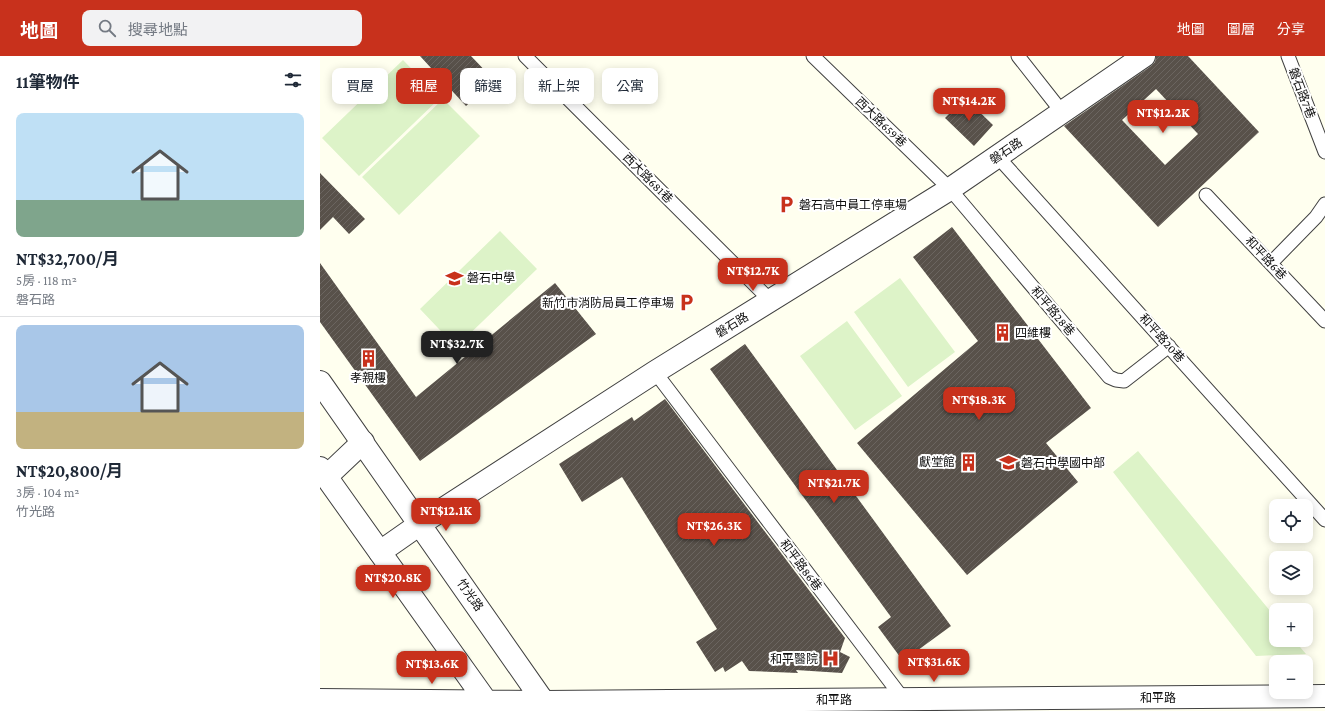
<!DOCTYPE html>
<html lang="zh-TW">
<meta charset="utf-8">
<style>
:root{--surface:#fff;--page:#f2f2f3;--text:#1f2937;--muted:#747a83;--line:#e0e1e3;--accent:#c8311c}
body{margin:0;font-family:"Crimson Pro","Noto Sans TC",serif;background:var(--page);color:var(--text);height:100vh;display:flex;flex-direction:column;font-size:15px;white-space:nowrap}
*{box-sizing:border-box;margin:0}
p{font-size:13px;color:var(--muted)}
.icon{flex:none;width:22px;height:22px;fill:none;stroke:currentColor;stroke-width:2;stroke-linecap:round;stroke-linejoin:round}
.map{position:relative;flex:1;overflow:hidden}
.drawer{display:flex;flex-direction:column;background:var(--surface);width:320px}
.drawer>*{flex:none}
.hud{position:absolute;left:12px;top:12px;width:380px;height:36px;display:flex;gap:8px}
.controls{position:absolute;left:949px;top:443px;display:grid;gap:8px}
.controls a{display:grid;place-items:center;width:44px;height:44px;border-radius:8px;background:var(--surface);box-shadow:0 2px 10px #0003;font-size:20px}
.price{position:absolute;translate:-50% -34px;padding:0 9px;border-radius:8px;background:var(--accent);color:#fff;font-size:13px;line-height:26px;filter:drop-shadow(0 1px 2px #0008)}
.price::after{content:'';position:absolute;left:50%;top:24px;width:12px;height:9px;margin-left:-6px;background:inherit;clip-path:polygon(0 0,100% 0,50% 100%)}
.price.selected{background:#222;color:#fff}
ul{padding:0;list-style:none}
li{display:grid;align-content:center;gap:8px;height:212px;padding:0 16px}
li+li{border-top:1px solid var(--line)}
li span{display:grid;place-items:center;height:124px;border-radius:8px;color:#555}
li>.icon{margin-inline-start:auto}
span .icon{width:72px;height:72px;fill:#fffc;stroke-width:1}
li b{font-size:17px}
h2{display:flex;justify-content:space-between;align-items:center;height:48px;padding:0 16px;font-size:17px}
.chip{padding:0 14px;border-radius:8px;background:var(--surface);box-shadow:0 2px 10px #0003;font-size:14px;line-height:36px}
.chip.selected{background:var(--accent);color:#fff}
header{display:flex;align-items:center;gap:24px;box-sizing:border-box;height:56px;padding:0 20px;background:var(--accent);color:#fff}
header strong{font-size:19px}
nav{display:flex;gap:22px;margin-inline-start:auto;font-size:14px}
.search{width:280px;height:36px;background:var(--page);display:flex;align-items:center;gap:10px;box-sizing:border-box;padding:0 14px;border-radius:8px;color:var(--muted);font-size:15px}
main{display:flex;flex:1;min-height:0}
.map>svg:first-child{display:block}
.pitch{fill:#ddf3c8}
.building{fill:url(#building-hatch);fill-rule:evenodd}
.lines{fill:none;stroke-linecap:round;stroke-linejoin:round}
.service-casing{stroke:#414141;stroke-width:15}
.minor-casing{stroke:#414141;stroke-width:24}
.tertiary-casing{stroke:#414141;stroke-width:24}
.service{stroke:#fff;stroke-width:13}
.minor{stroke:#fff;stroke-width:22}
.tertiary{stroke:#fff;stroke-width:22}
.labels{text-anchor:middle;stroke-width:4;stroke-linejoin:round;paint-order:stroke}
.street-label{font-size:12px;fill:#0e0e0e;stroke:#fff}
.poi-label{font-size:12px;fill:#0e0e0e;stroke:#fff;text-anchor:start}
</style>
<header>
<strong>地圖</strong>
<div class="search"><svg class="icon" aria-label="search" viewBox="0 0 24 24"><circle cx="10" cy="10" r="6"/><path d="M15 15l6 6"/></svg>搜尋地點</div>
<nav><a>地圖</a><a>圖層</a><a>分享</a></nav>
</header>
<main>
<section class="drawer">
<h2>11筆物件<svg class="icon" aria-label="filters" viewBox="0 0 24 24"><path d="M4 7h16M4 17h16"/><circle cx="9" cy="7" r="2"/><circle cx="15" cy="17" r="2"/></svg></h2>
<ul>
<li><span style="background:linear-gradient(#bfe0f5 70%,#7fa58c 0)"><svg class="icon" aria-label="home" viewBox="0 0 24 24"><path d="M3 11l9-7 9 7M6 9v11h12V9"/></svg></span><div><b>NT$32,700/月</b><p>5房 · 118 m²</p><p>磐石路</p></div></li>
<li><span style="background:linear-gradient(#a9c7e8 70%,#c2b280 0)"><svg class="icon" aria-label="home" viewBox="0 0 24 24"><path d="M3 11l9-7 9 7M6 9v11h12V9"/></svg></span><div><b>NT$20,800/月</b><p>3房 · 104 m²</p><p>竹光路</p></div></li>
</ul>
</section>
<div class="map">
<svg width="1005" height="655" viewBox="0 0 1005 655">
<defs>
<pattern id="building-hatch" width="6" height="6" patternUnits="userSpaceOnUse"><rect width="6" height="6" fill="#58514a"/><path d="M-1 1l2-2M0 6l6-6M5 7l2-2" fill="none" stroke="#6b6560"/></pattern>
</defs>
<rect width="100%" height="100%" fill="#ffffef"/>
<path class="pitch" d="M83 4 120 42 39 120 2 82Z
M123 43 160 80 79 159 42 121Z
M180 175 217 213 136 291 100 253Z
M580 222 635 296 588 331 534 256Z
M527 265 582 340 535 374 480 300Z
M818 395 956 562V584H974L986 598 936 600 793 416Z"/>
<path class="building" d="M100 0H151L174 24 146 50Z
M836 0H868L939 76 838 171 744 70 831 10 835 6ZM836 33 878 78 845 109 802 64Z
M645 42 673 69 654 90 625 62Z
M0 117 45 163 29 178 13 161 0 174Z
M632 171 771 352 726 387 758 426 647 519 537 387 658 285 593 201Z
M0 207 96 341 235 227 276 278 100 405 0 266Z
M425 288 631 570 583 605 558 571 571 561 390 313Z
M345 343 525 582 520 596 530 601 522 617 476 614 478 617 429 615 422 605 405 616 403 611 395 616 376 586 397 573 302 421 262 446 239 408 312 361 314 365Z"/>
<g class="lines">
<defs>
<path id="service" d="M205 0 451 245
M493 0 630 133 789 321 796 324 804 325 849 290
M698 0 742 56
M968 0 1005 96
M677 100 1005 464
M886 139 1005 265
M951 207 996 161 1005 148
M335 316 584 644"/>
<path id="minor" d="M6 421 43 386
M60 496 100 468 335 316 630 133 824 0"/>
<path id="tertiary" d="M0 326 230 655
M0 412 173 655
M0 644 224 646 1005 640"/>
</defs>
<use href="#service" class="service-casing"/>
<use href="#minor" class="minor-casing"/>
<use href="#tertiary" class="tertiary-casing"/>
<use href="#service" class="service"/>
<use href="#minor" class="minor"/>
<use href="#tertiary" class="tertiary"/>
</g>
<defs>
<symbol id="parking-bare" viewBox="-9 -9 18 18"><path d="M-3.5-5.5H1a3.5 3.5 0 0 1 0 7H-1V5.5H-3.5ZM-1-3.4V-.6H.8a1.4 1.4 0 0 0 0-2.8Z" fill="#c8311c" stroke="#fff" stroke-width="2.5" paint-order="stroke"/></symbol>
<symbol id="school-bare" viewBox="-9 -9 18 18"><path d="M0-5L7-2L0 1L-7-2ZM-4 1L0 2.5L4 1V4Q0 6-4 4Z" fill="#c8311c" stroke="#fff" stroke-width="2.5" paint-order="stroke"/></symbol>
<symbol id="building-bare" viewBox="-9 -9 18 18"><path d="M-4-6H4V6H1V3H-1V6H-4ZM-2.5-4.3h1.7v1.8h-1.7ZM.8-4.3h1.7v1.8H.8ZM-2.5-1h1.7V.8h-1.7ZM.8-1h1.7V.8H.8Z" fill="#c8311c" stroke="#fff" stroke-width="2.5" paint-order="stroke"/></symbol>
<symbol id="hospital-bare" viewBox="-9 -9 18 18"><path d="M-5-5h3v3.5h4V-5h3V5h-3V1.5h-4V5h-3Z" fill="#c8311c" stroke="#fff" stroke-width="2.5" paint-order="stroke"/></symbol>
</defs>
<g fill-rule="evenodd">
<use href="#parking-bare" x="454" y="136" width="25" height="25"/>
<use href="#school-bare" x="122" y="210" width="25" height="25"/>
<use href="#parking-bare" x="354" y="234" width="25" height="25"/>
<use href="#building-bare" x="670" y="264" width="25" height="25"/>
<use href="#building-bare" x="36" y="290" width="25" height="25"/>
<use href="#building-bare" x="636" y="394" width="25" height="25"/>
<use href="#school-bare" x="676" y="394" width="25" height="25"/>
<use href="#hospital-bare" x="498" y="590" width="25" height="25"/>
</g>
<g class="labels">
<g class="street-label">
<text transform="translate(982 37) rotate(69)" y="4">磐石路7巷</text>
<text transform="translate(561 66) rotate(44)" y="4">西大路659巷</text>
<text transform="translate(686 95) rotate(-34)" y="4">磐石路</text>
<text transform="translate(328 122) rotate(45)" y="4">西大路681巷</text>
<text transform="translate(946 202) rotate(47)" y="4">和平路6巷</text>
<text transform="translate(733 255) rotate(50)" y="4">和平路28巷</text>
<text transform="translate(412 269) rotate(-32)" y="4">磐石路</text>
<text transform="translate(842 282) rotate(48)" y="4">和平路20巷</text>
<text transform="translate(481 509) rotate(53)" y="4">和平路86巷</text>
<text transform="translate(150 539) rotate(55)" y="4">竹光路</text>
<text x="838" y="646">和平路</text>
<text x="514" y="648">和平路</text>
</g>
<g class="poi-label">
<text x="479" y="153">磐石高中員工停車場</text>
<text x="147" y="226">磐石中學</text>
<text x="354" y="251" text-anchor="end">新竹市消防局員工停車場</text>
<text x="695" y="281">四維樓</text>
<text x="48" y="326" text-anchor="middle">孝親樓</text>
<text x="635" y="410" text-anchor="end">獻堂館</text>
<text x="701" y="411">磐石中學國中部</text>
<text x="498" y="607" text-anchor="end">和平醫院</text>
</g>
</g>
</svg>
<div class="controls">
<a><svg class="icon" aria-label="locate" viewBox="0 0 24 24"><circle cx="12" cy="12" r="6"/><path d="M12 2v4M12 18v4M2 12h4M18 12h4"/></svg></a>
<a><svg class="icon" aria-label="layers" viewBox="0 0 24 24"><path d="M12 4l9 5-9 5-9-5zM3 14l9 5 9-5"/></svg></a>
<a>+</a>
<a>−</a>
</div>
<b class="price" style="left:649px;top:66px">NT$14.2K</b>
<b class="price" style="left:843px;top:78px">NT$12.2K</b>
<b class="price" style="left:433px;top:236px">NT$12.7K</b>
<b class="price selected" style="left:137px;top:309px">NT$32.7K</b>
<b class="price" style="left:659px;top:365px">NT$18.3K</b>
<b class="price" style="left:514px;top:448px">NT$21.7K</b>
<b class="price" style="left:126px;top:476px">NT$12.1K</b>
<b class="price" style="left:394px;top:491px">NT$26.3K</b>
<b class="price" style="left:73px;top:543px">NT$20.8K</b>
<b class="price" style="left:614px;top:627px">NT$31.6K</b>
<b class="price" style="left:112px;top:629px">NT$13.6K</b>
<div class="hud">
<a class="chip">買屋</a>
<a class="chip selected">租屋</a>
<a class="chip">篩選</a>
<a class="chip">新上架</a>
<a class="chip">公寓</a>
</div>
</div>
</main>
